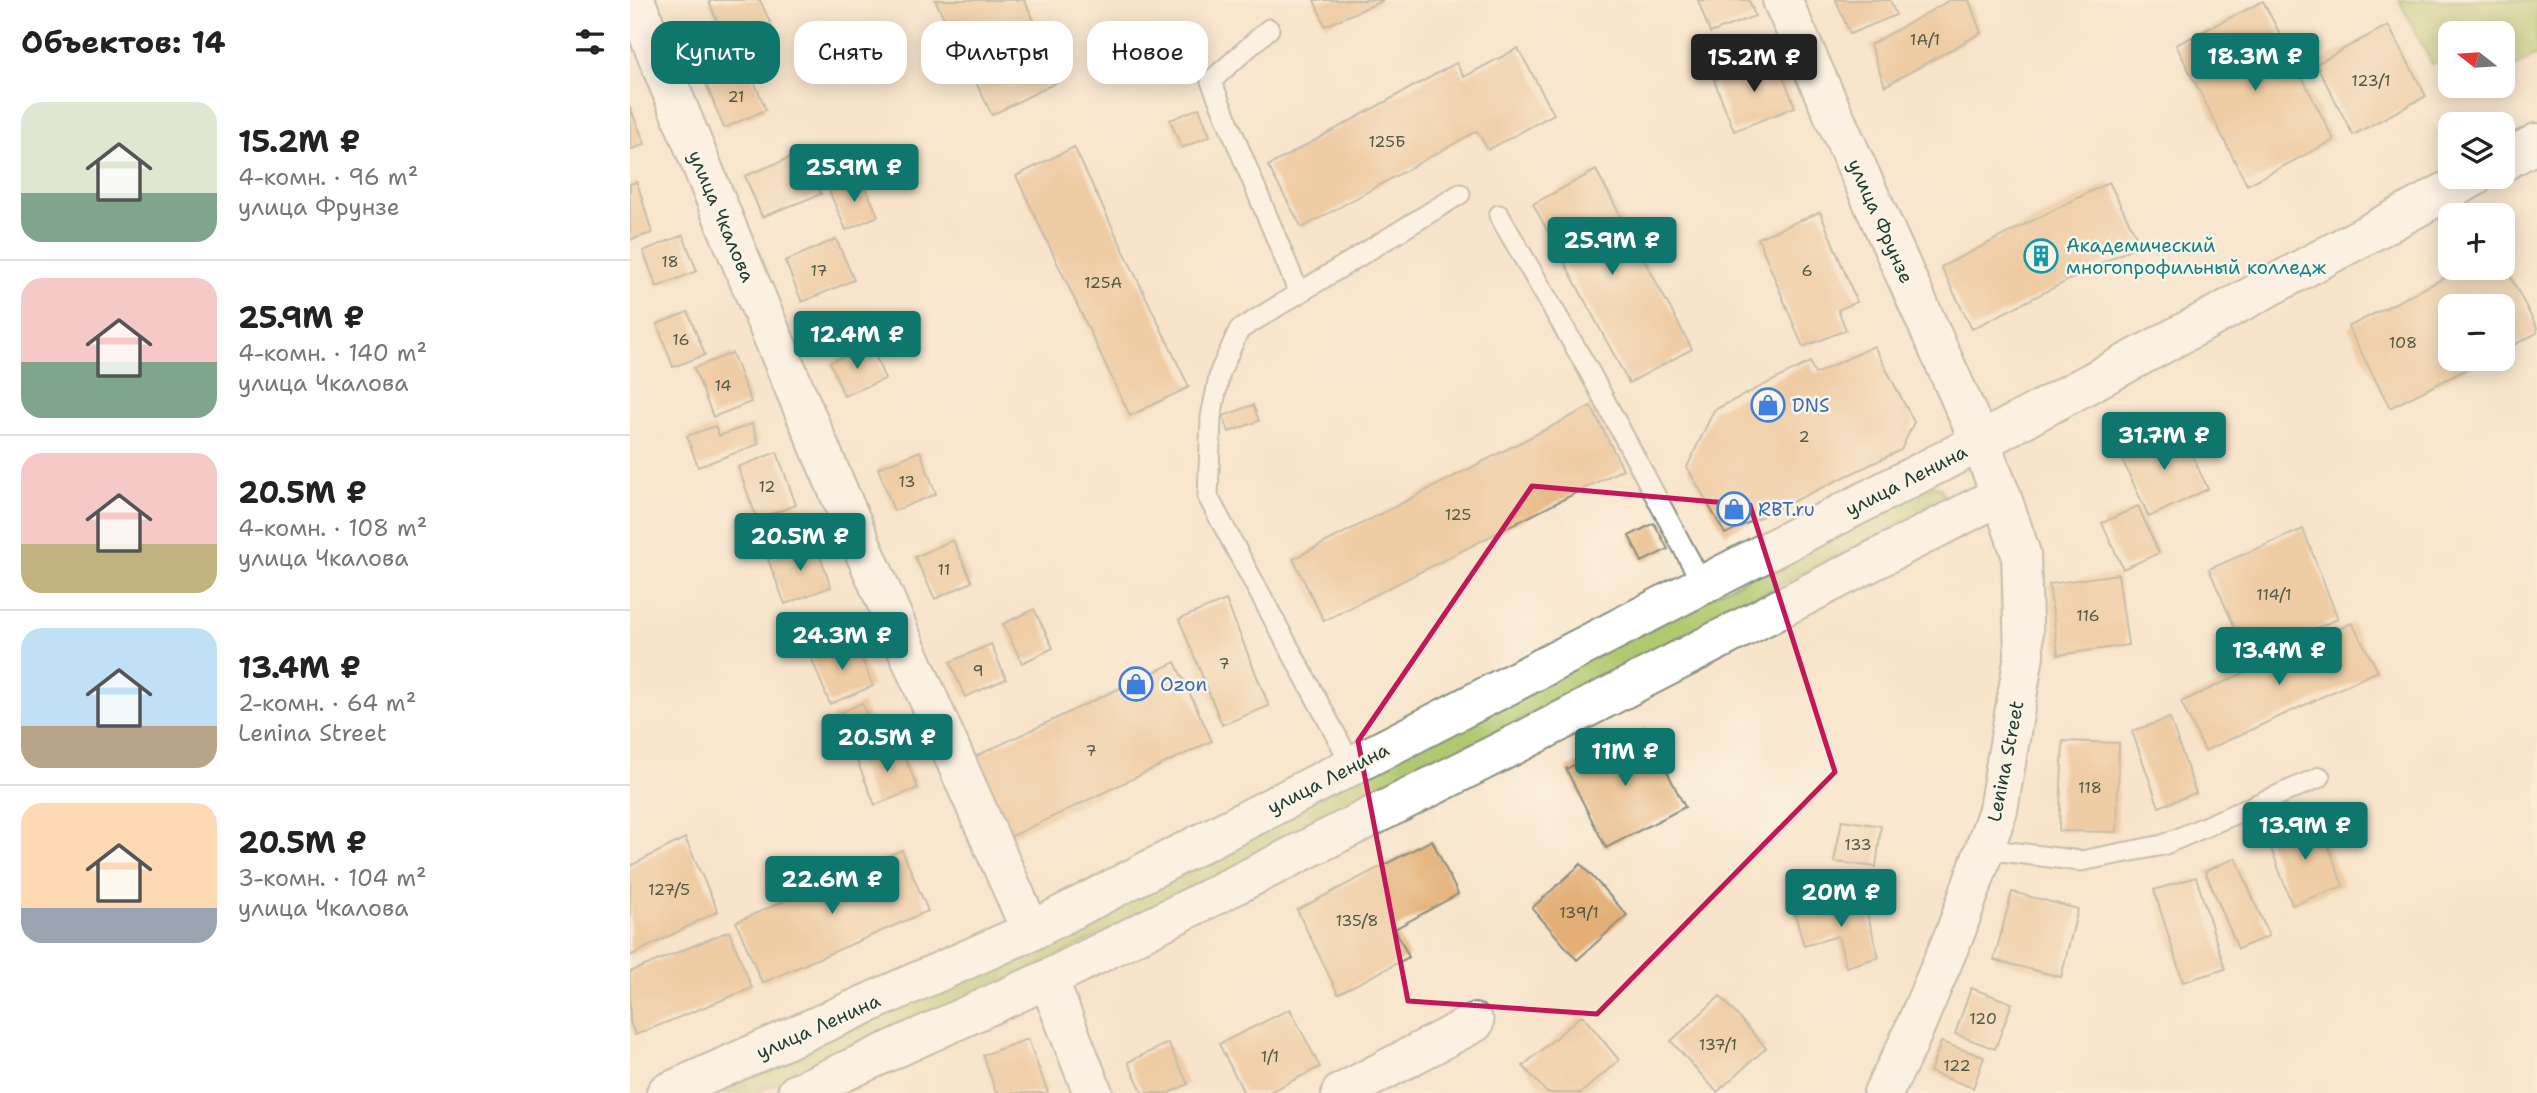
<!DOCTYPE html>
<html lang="ru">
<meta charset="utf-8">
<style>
:root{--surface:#fff;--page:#f2f2f2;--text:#222;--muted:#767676;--line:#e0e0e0;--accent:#0f766e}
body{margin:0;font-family:"Shantell Sans",sans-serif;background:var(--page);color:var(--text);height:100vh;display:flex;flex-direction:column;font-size:26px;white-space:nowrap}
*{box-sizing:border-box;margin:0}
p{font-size:23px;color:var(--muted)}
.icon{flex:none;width:38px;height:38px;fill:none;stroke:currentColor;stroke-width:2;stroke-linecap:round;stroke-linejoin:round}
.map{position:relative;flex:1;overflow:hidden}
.sheet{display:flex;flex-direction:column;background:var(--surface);width:630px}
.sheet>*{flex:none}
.hud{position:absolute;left:21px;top:21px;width:665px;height:63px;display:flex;gap:14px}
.needle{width:46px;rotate:287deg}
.controls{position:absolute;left:1808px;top:21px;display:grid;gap:14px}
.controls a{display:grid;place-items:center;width:77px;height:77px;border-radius:14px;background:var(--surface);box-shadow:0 4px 18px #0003;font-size:35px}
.price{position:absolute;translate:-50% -60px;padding:0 16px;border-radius:7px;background:var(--accent);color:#fff;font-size:23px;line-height:46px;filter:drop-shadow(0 2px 4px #0008)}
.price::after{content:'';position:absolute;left:50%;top:42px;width:21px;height:16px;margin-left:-10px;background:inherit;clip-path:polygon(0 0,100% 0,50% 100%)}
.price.on{background:#222;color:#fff}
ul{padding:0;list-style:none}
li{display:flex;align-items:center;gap:21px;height:175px;padding:0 21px}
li+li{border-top:2px solid var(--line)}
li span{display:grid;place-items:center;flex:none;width:196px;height:140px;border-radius:21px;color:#555}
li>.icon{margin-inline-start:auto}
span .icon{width:84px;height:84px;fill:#fffc;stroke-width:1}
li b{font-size:30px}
h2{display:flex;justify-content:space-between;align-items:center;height:84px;padding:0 21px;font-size:30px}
.tag{padding:0 24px;border-radius:21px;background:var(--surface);box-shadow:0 4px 18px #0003;font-size:24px;line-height:63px}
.tag.on{background:var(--accent);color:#fff}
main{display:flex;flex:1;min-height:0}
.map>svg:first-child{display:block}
.green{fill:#b0c96f;stroke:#688352;stroke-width:2}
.building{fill:#e3af76}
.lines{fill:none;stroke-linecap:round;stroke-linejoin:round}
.service-casing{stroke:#8b9080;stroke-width:23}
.minor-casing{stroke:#8b9080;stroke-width:42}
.tertiary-casing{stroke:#8b9080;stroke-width:42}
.service{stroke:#fff;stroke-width:19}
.minor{stroke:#fff;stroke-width:38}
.tertiary{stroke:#fff;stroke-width:38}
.marked{fill:none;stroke:#c2185b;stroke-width:5;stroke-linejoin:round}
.labels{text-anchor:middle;stroke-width:5;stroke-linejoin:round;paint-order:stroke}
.number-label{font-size:16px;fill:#505a44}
.street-label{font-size:19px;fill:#1f3d34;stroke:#fcf5e5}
.culture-label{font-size:19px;fill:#0d838f;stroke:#fcf5e5;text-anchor:start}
.shop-label{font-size:19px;fill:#366cbe;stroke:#fcf5e5;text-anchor:start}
</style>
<main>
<section class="sheet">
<h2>Объектов: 14<svg class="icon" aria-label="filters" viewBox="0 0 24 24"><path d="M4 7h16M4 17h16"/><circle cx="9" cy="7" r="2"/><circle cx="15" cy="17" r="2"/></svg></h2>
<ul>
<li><span style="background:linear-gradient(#dfe7d0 65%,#7fa58c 0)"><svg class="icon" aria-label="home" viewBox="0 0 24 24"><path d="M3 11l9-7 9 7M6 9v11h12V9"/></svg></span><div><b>15.2M ₽</b><p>4-комн. · 96 m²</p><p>улица Фрунзе</p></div></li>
<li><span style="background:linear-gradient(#f6c9c9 60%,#7fa58c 0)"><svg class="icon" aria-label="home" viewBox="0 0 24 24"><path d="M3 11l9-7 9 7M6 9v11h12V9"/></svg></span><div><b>25.9M ₽</b><p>4-комн. · 140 m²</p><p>улица Чкалова</p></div></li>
<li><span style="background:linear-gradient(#f6c9c9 65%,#c2b280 0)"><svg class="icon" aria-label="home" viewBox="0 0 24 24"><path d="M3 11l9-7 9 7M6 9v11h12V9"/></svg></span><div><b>20.5M ₽</b><p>4-комн. · 108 m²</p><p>улица Чкалова</p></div></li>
<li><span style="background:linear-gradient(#bfe0f5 70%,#b9a48a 0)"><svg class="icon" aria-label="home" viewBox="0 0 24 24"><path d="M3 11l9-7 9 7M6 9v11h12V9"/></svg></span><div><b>13.4M ₽</b><p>2-комн. · 64 m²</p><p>Lenina Street</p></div></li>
<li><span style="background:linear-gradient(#ffd9b3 75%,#9aa5b1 0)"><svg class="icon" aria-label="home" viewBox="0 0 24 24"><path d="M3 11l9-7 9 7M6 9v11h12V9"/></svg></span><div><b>20.5M ₽</b><p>3-комн. · 104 m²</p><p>улица Чкалова</p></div></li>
</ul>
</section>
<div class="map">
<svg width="1907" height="1093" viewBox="0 0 1907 1093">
<rect width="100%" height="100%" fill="#fcf5e5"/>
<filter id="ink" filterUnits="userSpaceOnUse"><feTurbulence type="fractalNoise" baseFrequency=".0143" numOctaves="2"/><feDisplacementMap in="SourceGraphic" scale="14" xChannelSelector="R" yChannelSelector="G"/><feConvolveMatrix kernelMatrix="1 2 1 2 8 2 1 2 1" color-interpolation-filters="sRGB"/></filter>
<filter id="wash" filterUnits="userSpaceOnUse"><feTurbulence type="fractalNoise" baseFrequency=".00686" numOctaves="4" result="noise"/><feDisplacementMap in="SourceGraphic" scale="28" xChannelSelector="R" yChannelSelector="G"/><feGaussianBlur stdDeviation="1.57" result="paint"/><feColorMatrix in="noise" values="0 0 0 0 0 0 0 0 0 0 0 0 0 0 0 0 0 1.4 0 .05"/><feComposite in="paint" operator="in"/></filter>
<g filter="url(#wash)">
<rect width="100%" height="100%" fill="#f7e4cb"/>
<path class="green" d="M1769 0H1907V55L1873 73 1872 33H1820V58L1802 64Z
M1304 485 1310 487 1315 497 1311 502 617 861 403 969 125 1093H80Z"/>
<g id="blocks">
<path class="building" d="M82 0H130L145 33 100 52 79 2Z
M305 0H394L433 79 362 115Z
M684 0H754L695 26Z
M1068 0H1119L1125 16 1080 33Z
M1206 0H1260L1266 15 1220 34Z
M1320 0H1339L1351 33 1255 86 1240 45Z
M1633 1 1704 140 1617 185 1546 45Z
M1758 25 1796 96 1723 135 1686 64Z
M888 48 924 114 858 150 847 131 672 228 638 166 826 63 834 77Z
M1145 56 1165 107 1104 131 1084 80Z
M117 64 136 110 94 128 75 81Z
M0 107 15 144 0 150Z
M569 108 580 136 552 148 540 120Z
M444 147 559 387 500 416 386 176Z
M174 152 191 194 132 217 115 176Z
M966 170 1062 349 999 383 903 204Z
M231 177 248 216 216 230 199 191Z
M7 182 22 233 0 240V184Z
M1479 182 1510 244 1342 329 1311 267Z
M1190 212 1227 302 1208 310 1216 330 1173 347 1128 238Z
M53 235 67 271 27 287 13 251Z
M206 239 224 280 172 302 155 261Z
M1872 260 1907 328V333L1872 351V306H1820V359H1857L1760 408 1718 327 1834 268H1872Z
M58 312 75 355 43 367 27 324Z
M241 346 255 379 214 396 200 362Z
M1244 346 1284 422 1271 450 1095 534 1057 467 1084 410 1180 362 1185 374Z
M102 353 121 402 83 417 64 368Z
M623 405 629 421 599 432 593 416Z
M961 406 993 469 694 621 663 559Z
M122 424 129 444 68 467 57 436 85 426 89 436Z
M1548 426 1578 489 1519 517 1490 455Z
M290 451 306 494 264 511 248 468Z
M147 452 166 505 127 519 108 467Z
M1508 506 1529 553 1493 569 1472 523Z
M1024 523 1038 549 1012 562 999 536Z
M1673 529 1708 619 1617 656 1579 569Z
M323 540 342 582 305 599 285 557Z
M185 542 201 587 155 604 138 559Z
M1488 574 1498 645 1428 655 1419 584Z
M596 600 639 706 592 725 549 619Z
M404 609 423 648 392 663 373 624Z
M1722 623 1748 671 1575 751 1551 702Z
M224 640 243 686 200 704 181 657Z
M361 644 376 679 335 697 320 662Z
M545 662 582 741 378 838 340 759Z
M232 703 245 731 214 745 201 717Z
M1540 718 1566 793 1529 807 1502 731Z
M1015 728 1055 807 976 848 936 769Z
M1433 741 1489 743 1487 832 1429 831Z
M269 743 288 788 245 805 227 761Z
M1688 818 1713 886 1662 905 1637 837Z
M1212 820 1251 826 1246 867 1204 862Z
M55 838 88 911 0 956V866Z
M802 840 828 894 765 929 779 957 708 994 667 910Z
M272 850 298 911 132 983 106 922Z
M1606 858 1639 936 1608 949 1575 871Z
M951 864 997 915 947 960 902 908Z
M1566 877 1595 969 1553 982 1524 890Z
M1382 892 1448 909 1431 977 1364 960Z
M1232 895 1249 957 1216 967 1208 936 1174 946 1165 914Z
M99 931 122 988 5 1035 0 1022V972Z
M1341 988 1382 1003 1365 1049 1325 1034Z
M1090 996 1136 1048 1087 1092 1041 1041Z
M660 1009 690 1067 638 1093H614L589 1044Z
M952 1015 989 1060 951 1093H917L893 1066Z
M398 1039 418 1093H366L353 1055Z
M1311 1042 1354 1057 1343 1088 1300 1072Z
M538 1043 558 1084 539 1093H513L498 1062Z"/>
</g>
</g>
<g filter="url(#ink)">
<use href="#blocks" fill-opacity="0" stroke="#8b9080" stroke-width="2"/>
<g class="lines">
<defs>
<path id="service" d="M639 29 581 81 669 293
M869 215 959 371 1073 585
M722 765 578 497 581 417 590 372 609 330 830 194
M1355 849 1451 861 1533 845 1690 777"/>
<path id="minor" d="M5 0C129 313 264 623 401 931
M418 979 463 1093
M711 1093 844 1023
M1253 1093 1277 1046 1327 928 1368 810 1394 655 1391 554 1371 495"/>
<path id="tertiary" d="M1872 162 1907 143
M36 1093 401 931 1350 442 1844 177
M167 1093 418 979 896 739 1371 495 1350 442 1152 0"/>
</defs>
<use href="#service" class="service-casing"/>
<use href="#minor" class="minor-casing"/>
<use href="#tertiary" class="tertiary-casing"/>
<use href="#service" class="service"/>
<use href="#minor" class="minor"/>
<use href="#tertiary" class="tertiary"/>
</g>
</g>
<path d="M0 0H1907V1093H0ZM902 486 1120 505 1205 772 967 1014 778 1001 728 741Z" fill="#f7e4cb" fill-opacity=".55" fill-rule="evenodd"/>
<path class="marked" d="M902 486 1120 505 1205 772 967 1014 778 1001 728 741Z"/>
<defs>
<symbol id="building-ring" viewBox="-11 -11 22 22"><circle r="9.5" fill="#fcf5e5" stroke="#0f9aa8" stroke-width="1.5"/><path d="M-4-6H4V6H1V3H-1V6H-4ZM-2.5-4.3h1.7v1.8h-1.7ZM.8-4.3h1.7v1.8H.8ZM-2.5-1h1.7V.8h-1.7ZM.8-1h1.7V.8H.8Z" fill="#0f9aa8"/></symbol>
<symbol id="shop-ring" viewBox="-11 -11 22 22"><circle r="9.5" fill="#fcf5e5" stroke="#3f7fe0" stroke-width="1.5"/><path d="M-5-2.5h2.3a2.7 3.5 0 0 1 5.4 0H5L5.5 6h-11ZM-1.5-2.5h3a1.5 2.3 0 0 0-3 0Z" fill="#3f7fe0"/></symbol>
</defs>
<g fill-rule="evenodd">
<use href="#building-ring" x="1392" y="237" width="38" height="38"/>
<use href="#shop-ring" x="1119" y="386" width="38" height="38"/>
<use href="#shop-ring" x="1085" y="490" width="38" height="38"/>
<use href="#shop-ring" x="487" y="665" width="38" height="38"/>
</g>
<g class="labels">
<g class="number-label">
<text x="1295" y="45">1А/1</text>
<text x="1741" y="86">123/1</text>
<text x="106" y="102">21</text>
<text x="757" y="147">125Б</text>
<text x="40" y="267">18</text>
<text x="189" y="276">17</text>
<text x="1177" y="276">6</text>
<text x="473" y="288">125А</text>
<text x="51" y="345">16</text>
<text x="1773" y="348">108</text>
<text x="93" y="391">14</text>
<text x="1174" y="442">2</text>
<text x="277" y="487">13</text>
<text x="137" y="492">12</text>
<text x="828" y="520">125</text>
<text x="314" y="575">11</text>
<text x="1644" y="600">114/1</text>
<text x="1458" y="621">116</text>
<text x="594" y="669">7</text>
<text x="348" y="676">9</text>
<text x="461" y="756">7</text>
<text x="1460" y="793">118</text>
<text x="1228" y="850">133</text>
<text x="39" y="895">127/5</text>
<text x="949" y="918">139/1</text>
<text x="727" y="926">135/8</text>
<text x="1353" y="1024">120</text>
<text x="1088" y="1050">137/1</text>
<text x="640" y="1062">1/1</text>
<text x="1327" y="1071">122</text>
</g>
<g class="street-label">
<text transform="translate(92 216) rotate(67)" y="7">улица Чкалова</text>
<text transform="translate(1251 221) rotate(66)" y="7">улица Фрунзе</text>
<text transform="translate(1276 480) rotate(-27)" y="7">улица Ленина</text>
<text transform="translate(1375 761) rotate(-79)" y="7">Lenina Street</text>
<text transform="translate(698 778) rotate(-27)" y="7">улица Ленина</text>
<text transform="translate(188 1026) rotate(-24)" y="7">улица Ленина</text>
</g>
<g class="culture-label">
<text x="1436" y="252">Академический<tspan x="1436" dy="22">многопрофильный колледж</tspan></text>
</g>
<g class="shop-label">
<text x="1162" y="412">DNS</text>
<text x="1128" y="516">RBT.ru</text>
<text x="530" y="691">Ozon</text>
</g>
</g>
</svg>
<div class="controls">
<a><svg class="needle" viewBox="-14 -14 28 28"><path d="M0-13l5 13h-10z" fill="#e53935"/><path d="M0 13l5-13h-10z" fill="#767676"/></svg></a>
<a><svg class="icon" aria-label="layers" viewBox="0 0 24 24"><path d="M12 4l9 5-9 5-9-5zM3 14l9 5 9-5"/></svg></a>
<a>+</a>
<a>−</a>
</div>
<b class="price" style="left:1625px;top:93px">18.3M ₽</b>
<b class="price on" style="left:1124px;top:94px">15.2M ₽</b>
<b class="price" style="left:224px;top:204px">25.9M ₽</b>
<b class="price" style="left:982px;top:277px">25.9M ₽</b>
<b class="price" style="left:227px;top:371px">12.4M ₽</b>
<b class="price" style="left:1534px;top:472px">31.7M ₽</b>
<b class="price" style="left:170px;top:573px">20.5M ₽</b>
<b class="price" style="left:212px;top:672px">24.3M ₽</b>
<b class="price" style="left:1649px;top:687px">13.4M ₽</b>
<b class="price" style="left:257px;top:774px">20.5M ₽</b>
<b class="price" style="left:995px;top:788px">11M ₽</b>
<b class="price" style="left:1675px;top:862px">13.9M ₽</b>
<b class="price" style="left:202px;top:916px">22.6M ₽</b>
<b class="price" style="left:1211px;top:929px">20M ₽</b>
<div class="hud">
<a class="tag on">Купить</a>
<a class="tag">Снять</a>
<a class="tag">Фильтры</a>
<a class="tag">Новое</a>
</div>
</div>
</main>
